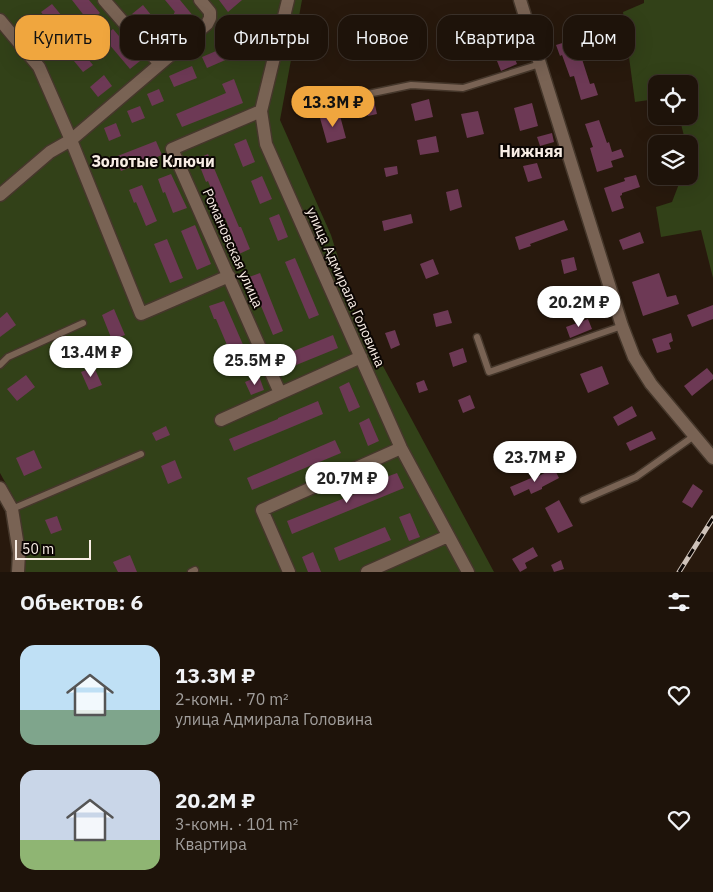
<!DOCTYPE html>
<html lang="ru">
<meta charset="utf-8">
<style>
:root{--surface:#1e130a;--page:#2b2018;--text:#f1f3f6;--muted:#a19e9c;--line:#3c322b;--accent:#f0a63e}
body{margin:0;font-family:"IBM Plex Sans",sans-serif;background:var(--page);color:var(--text);height:100vh;display:flex;flex-direction:column;font-size:19px;white-space:nowrap}
*{box-sizing:border-box;margin:0}
p{font-size:16px;color:var(--muted)}
.icon{flex:none;width:28px;height:28px;fill:none;stroke:currentColor;stroke-width:2;stroke-linecap:round;stroke-linejoin:round}
.map{position:relative;height:572px;overflow:hidden}
.side{display:flex;flex-direction:column;background:var(--surface);flex:1}
.side>*{flex:none}
.banner{position:absolute;left:15px;top:15px;width:684px;height:45px;display:flex;gap:10px}
.tools{position:absolute;left:648px;top:75px;display:grid;gap:10px}
.tools a{display:grid;place-items:center;width:50px;height:50px;border-radius:10px;background:var(--surface);box-shadow:0 5px 20px #0002,0 0 0 1px var(--line);font-size:25px}
.scale{position:absolute;left:15px;bottom:12px;width:76px;box-sizing:border-box;padding-left:5px;border:2px solid #f8ede5;border-top:0;font-size:14px;line-height:18px;white-space:nowrap;color:#f8ede5;-webkit-text-stroke:4px #0c0603;paint-order:stroke}
.price{position:absolute;translate:-50% -42px;padding:0 11px;border-radius:18px;background:#fff;color:#222;font-size:16px;line-height:32px;filter:drop-shadow(0 1px 2px #0008)}
.price::after{content:'';position:absolute;left:50%;top:30px;width:15px;height:11px;margin-left:-8px;background:inherit;clip-path:polygon(0 0,100% 0,50% 100%)}
.price.current{background:var(--accent);color:#111}
ul{padding:0;list-style:none}
li{display:flex;align-items:center;gap:15px;height:125px;padding:0 20px}
li span{display:grid;place-items:center;flex:none;width:140px;height:100px;border-radius:15px;color:#555}
li>.icon{margin-inline-start:auto}
span .icon{width:60px;height:60px;fill:#fffc;stroke-width:1}
li b{font-size:21px}
h2{display:flex;justify-content:space-between;align-items:center;height:60px;padding:0 20px;font-size:21px}
.pill{padding:0 18px;border-radius:15px;background:var(--surface);box-shadow:0 5px 20px #0002,0 0 0 1px var(--line);font-size:18px;line-height:45px}
.pill.current{background:var(--accent);color:#111}
.map>svg:first-child{display:block}
.green{fill:#324118}
.building{fill:#6d3955}
.lines{fill:none;stroke-linecap:round;stroke-linejoin:round}
.service-casing{stroke:#45372b;stroke-width:9}
.minor-casing{stroke:#45372b;stroke-width:15}
.tertiary-casing{stroke:#45372b;stroke-width:15}
.service{stroke:#796354;stroke-width:6}
.minor{stroke:#796354;stroke-width:12}
.tertiary{stroke:#796354;stroke-width:12}
.rail-casing{stroke:#cec2b9;stroke-width:5}
.rail{stroke:#0c0603;stroke-width:3;stroke-dasharray:9;stroke-linecap:butt}
.labels{text-anchor:middle;stroke-width:4;stroke-linejoin:round;paint-order:stroke}
.street-label{font-size:14px;fill:#f8ede5;stroke:#0c0603}
.quarter-label{font-size:16px;font-weight:bold;fill:#f8ede5;stroke:#0c0603}
</style>
<div class="map">
<svg width="713" height="572" viewBox="0 0 713 572">
<rect width="100%" height="100%" fill="#28190d"/>
<path class="green" d="M0 0H302L280 120 331 235 357 318 494 572H25V554L15 500 0 473Z
M644 0H713V278L701 230 661 237 656 207 672 202 682 176H689V144H686L679 116H689V84H656V99L635 102 623 12 644 3Z"/>
<path class="building" d="M72 0H89L100 13 89 22Z
M165 0H180L194 17 161 43 144 22 141 24 132 14 143 5 160 26 174 14V13L175 12Z
M219 0H242L228 12Z
M52 4 77 34 68 42 51 22 50 23 41 12Z
M474 21 479 36 507 28 510 39 485 46V43L464 49 457 26Z
M244 25 253 48 207 68 202 57 237 42 232 30Z
M113 29 140 61 130 69 103 37Z
M572 40 578 60 582 59 590 84 594 83 598 95 581 100 574 76 570 77 562 55 560 56 556 45Z
M83 53 93 65 83 72 74 61Z
M513 54 517 64 501 71 497 61Z
M192 66 197 78 174 87 169 76Z
M104 75 112 86 98 97 90 87Z
M234 79 243 103 182 127 176 114 226 93 222 84Z
M159 89 164 101 152 106 147 94Z
M429 99 433 117 415 121 411 104Z
M374 101 377 114 368 116 364 103Z
M532 103 538 126 520 131 514 108Z
M140 106 145 118 132 123 127 111Z
M478 111 484 134 467 138 461 114Z
M339 112 346 138 327 143 320 118Z
M599 120 607 143 609 142 612 152 621 149 624 157 611 161 613 167 597 172 590 148 593 147 585 124Z
M116 123 121 136 109 141 104 128Z
M552 133 554 142 540 146 537 137Z
M436 136 439 152 420 155 417 140Z
M246 139 255 162 243 167 234 144Z
M156 141 162 155 121 171 115 157Z
M208 154 239 227H241L250 249 239 254 225 218H223L208 181 206 182 197 159Z
M537 163 542 178 528 182 523 166Z
M397 166 398 174 386 177 384 168Z
M171 174 187 208 173 213 165 192 163 193 158 179Z
M636 175 640 187 622 193V195L620 196 624 208 612 212 604 188 625 181 624 178Z
M262 176 272 199 260 204 251 181Z
M142 185 157 221 146 226 136 202 134 203 129 190Z
M458 189 462 207 450 211 446 192Z
M279 214 288 237 278 241 269 218Z
M411 214 413 223 384 231 382 221Z
M564 220 568 230 530 244 531 246 519 250 515 237Z
M195 225 211 264 197 270 181 231Z
M640 232 644 243 623 250 619 240Z
M167 239 183 278 170 283 154 244Z
M574 257 577 270 564 274 561 260Z
M295 258 319 315 309 319 285 262Z
M433 259 439 274 426 279 420 264Z
M260 273 283 331 273 335 249 277Z
M659 273 667 297 676 295 679 304 643 316 632 282Z
M575 288 579 300 561 307 557 295Z
M224 301 251 363 238 368 228 345H227L216 319H214L209 306Z
M713 305V319L692 327 687 315Z
M114 309 125 335 112 340 102 315Z
M448 310 452 323 436 327 433 314Z
M7 312 16 325 0 337V318Z
M588 319 592 329 570 338 566 327Z
M395 330 400 345 391 349 385 333Z
M671 333 673 341 669 343 671 349 657 353 652 339Z
M333 335 338 348 284 370 279 357Z
M463 348 467 362 453 367 449 353Z
M602 366 609 384 588 393 580 374Z
M94 367 102 385 89 390 81 372Z
M707 368 713 375V379L692 396 684 386Z
M26 375 35 387 17 401 7 389Z
M259 376 264 390 251 395 245 382Z
M424 380 428 390 419 393 416 383Z
M349 382 360 407 349 412 339 387Z
M470 395 475 408 463 413 458 400Z
M318 401 323 414 234 451 229 439 278 419V418Z
M632 406 637 416 618 426 613 417Z
M369 418 379 441 368 446 359 423Z
M166 426 170 435 156 441 152 433Z
M652 431 656 439 630 451 626 443Z
M335 440 341 453 252 490 247 478Z
M528 447 533 458 514 467 509 456Z
M34 450 42 468 24 476 16 458Z
M175 460 182 478 168 484 161 466Z
M554 468 559 478 542 487V489L531 494 529 489 514 496 510 487 536 476 537 477Z
M397 473 404 488 292 534 287 521 375 486 373 482Z
M693 484 703 491 692 508 682 502Z
M559 500 573 526 558 533 545 508Z
M410 513 420 537 409 541 399 517Z
M57 516 62 530 51 534 45 520Z
M385 527 391 540 339 561 334 548Z
M533 547 538 556 525 563 527 568 520 572 512 559Z
M313 552 321 572H308L302 557Z
M130 555 137 572H118L113 562Z
M561 560 564 569 554 572 551 565Z"/>
<g class="lines">
<defs>
<path id="service" d="M344 99 411 85 463 88 540 64
M477 337 489 372 622 326
M0 365 8 357 83 323
M583 500 636 477 694 436
M12 509 141 454
M191 572 195 570"/>
<path id="minor" d="M104 0 160 64
M288 0 261 111 266 144 401 448 468 572
M0 20 39 67 71 140 141 314 229 276
M261 111 172 149 280 393
M0 195 50 152 71 140 207 24 210 18V12L200 0
M221 420 361 357
M0 488 12 509 19 553 18 572
M289 572 262 510 401 448
M367 572 448 536"/>
<path id="tertiary" d="M520 0 622 326 634 357 651 384 713 458"/>
</defs>
<use href="#service" class="service-casing"/>
<use href="#minor" class="minor-casing"/>
<use href="#tertiary" class="tertiary-casing"/>
<use href="#service" class="service"/>
<use href="#minor" class="minor"/>
<use href="#tertiary" class="tertiary"/>
<defs>
<path id="rail" d="M679 572 713 518"/>
</defs>
<use href="#rail" class="rail-casing"/>
<use href="#rail" class="rail"/>
</g>
<g class="labels">
<g class="street-label">
<text transform="translate(233 248) rotate(66)" y="5">Романовская улица</text>
<text transform="translate(346 287) rotate(66)" y="5">улица Адмирала Головина</text>
</g>
<g class="quarter-label">
<text x="531" y="157">Нижняя</text>
<text x="153" y="167">Золотые Ключи</text>
</g>
</g>
</svg>
<div class="tools">
<a><svg class="icon" aria-label="locate" viewBox="0 0 24 24"><circle cx="12" cy="12" r="6"/><path d="M12 2v4M12 18v4M2 12h4M18 12h4"/></svg></a>
<a><svg class="icon" aria-label="layers" viewBox="0 0 24 24"><path d="M12 4l9 5-9 5-9-5zM3 14l9 5 9-5"/></svg></a>
</div>
<div class="scale">50 m</div>
<b class="price current" style="left:333px;top:128px">13.3M ₽</b>
<b class="price" style="left:579px;top:328px">20.2M ₽</b>
<b class="price" style="left:91px;top:378px">13.4M ₽</b>
<b class="price" style="left:255px;top:386px">25.5M ₽</b>
<b class="price" style="left:535px;top:483px">23.7M ₽</b>
<b class="price" style="left:347px;top:504px">20.7M ₽</b>
<div class="banner">
<a class="pill current">Купить</a>
<a class="pill">Снять</a>
<a class="pill">Фильтры</a>
<a class="pill">Новое</a>
<a class="pill">Квартира</a>
<a class="pill">Дом</a>
</div>
</div>
<section class="side">
<h2>Объектов: 6<svg class="icon" aria-label="filters" viewBox="0 0 24 24"><path d="M4 7h16M4 17h16"/><circle cx="9" cy="7" r="2"/><circle cx="15" cy="17" r="2"/></svg></h2>
<ul>
<li><span style="background:linear-gradient(#bfe0f5 65%,#7fa58c 0)"><svg class="icon" aria-label="home" viewBox="0 0 24 24"><path d="M3 11l9-7 9 7M6 9v11h12V9"/></svg></span><div><b>13.3M ₽</b><p>2-комн. · 70 m²</p><p>улица Адмирала Головина</p></div><svg class="icon" aria-label="heart" viewBox="0 0 24 24"><path d="M12 20l-8-8c-3-5 5-10 8-4 3-6 11-1 8 4z"/></svg></li>
<li><span style="background:linear-gradient(#c9d6e8 70%,#8fb573 0)"><svg class="icon" aria-label="home" viewBox="0 0 24 24"><path d="M3 11l9-7 9 7M6 9v11h12V9"/></svg></span><div><b>20.2M ₽</b><p>3-комн. · 101 m²</p><p>Квартира</p></div><svg class="icon" aria-label="heart" viewBox="0 0 24 24"><path d="M12 20l-8-8c-3-5 5-10 8-4 3-6 11-1 8 4z"/></svg></li>
</ul>
</section>
